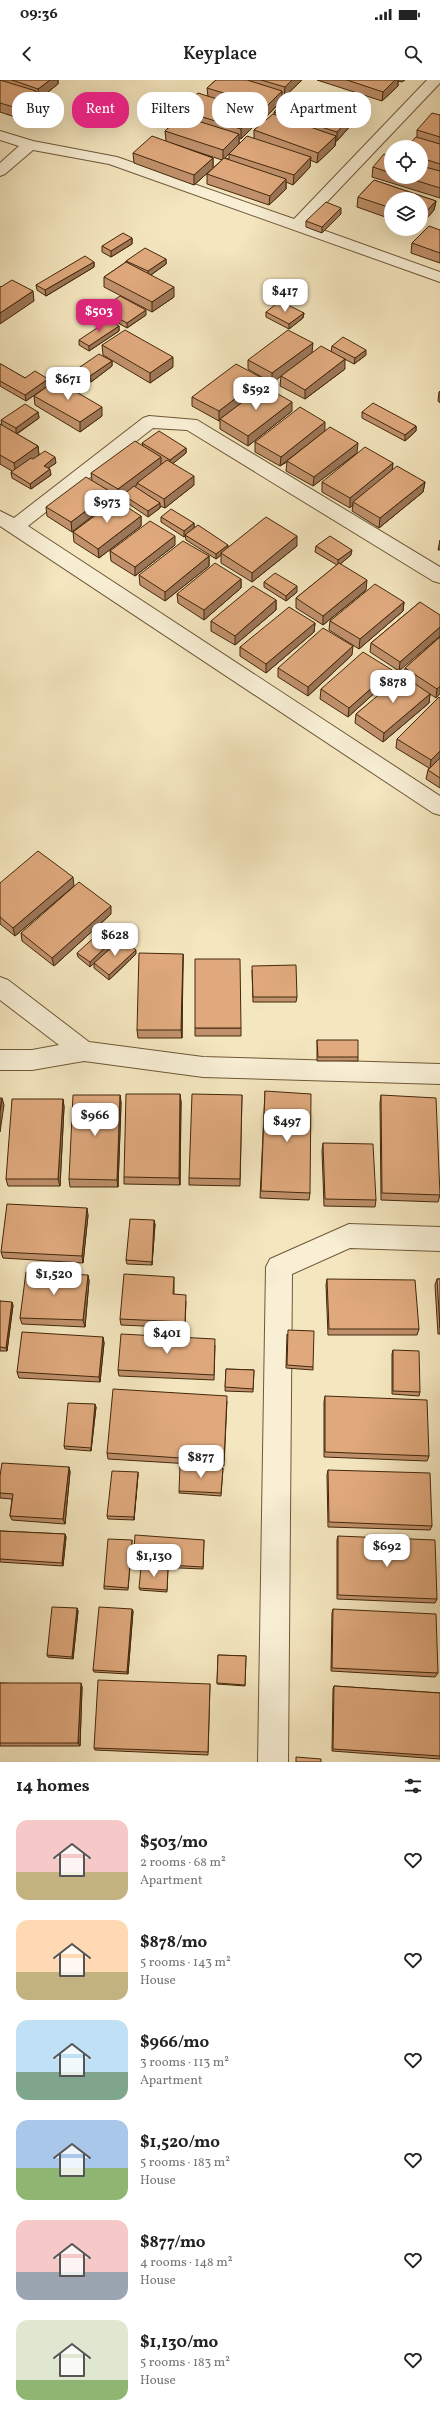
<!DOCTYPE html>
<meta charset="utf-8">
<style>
:root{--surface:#fff;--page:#f2f2f2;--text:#222;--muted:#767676;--accent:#db2777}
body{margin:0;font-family:Vollkorn,serif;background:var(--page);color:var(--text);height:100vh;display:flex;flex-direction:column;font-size:15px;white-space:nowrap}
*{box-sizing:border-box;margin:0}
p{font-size:13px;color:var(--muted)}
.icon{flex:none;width:22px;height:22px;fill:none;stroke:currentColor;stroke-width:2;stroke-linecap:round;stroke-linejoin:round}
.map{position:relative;height:1682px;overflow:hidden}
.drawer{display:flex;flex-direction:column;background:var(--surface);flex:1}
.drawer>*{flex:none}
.hud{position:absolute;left:12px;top:12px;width:416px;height:36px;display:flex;gap:8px}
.controls{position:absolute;left:384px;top:60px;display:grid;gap:8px}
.controls a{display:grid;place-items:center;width:44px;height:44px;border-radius:50%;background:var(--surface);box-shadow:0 4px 16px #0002;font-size:20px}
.price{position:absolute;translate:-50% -34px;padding:0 9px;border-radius:8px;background:#fff;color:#222;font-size:13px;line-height:26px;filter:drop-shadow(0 1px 2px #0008)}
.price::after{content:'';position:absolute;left:50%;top:24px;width:12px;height:9px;margin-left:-6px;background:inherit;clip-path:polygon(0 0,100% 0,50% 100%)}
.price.active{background:var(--accent);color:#fff}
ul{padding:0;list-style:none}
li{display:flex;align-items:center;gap:12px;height:100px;padding:0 16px}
li span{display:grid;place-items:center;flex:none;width:112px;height:80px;border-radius:12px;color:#555}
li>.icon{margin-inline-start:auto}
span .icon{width:48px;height:48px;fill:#fffc;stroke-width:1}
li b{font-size:17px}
h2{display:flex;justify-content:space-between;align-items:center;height:48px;padding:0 16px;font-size:17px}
.chip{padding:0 14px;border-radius:16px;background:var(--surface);box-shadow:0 4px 16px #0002;font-size:14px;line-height:36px}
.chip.active{background:var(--accent);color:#fff}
.status{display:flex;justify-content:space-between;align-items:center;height:28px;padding:0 20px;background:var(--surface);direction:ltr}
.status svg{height:11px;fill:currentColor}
header{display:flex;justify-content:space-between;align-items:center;height:52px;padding:0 16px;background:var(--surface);font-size:18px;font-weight:600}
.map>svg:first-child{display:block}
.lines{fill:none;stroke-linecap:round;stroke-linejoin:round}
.street-casing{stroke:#6f5837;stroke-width:2}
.street{fill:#f8efd5;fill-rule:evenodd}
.wall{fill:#c0916c;stroke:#43280a;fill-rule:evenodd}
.shaded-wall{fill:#9c7658;stroke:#43280a}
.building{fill:#dfa97d;stroke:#43280a}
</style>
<div class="status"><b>09:36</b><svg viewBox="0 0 49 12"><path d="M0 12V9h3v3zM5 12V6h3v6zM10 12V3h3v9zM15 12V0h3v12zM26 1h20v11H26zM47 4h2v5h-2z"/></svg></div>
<header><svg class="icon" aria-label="back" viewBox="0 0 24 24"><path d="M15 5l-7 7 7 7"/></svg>Keyplace<svg class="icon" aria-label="search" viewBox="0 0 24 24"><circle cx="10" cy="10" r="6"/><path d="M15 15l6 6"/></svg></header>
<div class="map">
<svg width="440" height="1682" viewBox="0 0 440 1682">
<rect width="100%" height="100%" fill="#f4e6bf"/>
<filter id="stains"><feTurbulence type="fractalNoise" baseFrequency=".005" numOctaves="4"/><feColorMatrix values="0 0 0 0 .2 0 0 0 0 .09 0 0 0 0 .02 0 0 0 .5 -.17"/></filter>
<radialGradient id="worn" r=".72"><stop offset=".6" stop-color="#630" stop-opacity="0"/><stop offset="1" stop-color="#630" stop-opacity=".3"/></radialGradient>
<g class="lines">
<defs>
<path id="street" d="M427 0H440V3L306 144 440 192V202L109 84 33 70 5 94 0 96V83L19 66 0 60V51L33 61 117 77 294 139Z
M149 336 197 340 440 487V503L433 501 187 350 153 348 28 446 440 716V735L433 733 0 446V431L14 438 143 338Z
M0 897 8 900 89 962 203 977 440 984V1004L203 997 84 981 32 990H0V970H32L59 965 0 920Z
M349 1144 440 1147V1171L350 1168 292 1194 288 1682H258L266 1187 270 1179Z"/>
</defs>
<use href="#street" class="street-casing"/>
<use href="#street" class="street"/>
</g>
<path class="wall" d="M0 0H58V4L39 19 37 18V21L18 38 0 32Z
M216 0H302L284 17 282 16V20L267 36 258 33V42L241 59 239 58V64L254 59V50L274 34V32L351 45 337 61H336L335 66 317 83 310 80V87L293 105 286 102V109L269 125 207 104V94L213 88 194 105 134 83 133 73 166 61 165 51 180 37V30L208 17 207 8ZM171 63 222 80 213 88V78ZM229 74V79L225 78Z
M317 0H405L402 2 398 1V6L382 21Z
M440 35V118L372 97 373 87 391 76V97H421V67L417 57V50Z
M374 100 436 121 434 130 421 145V119H391V139L357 127 358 117Z
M341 134 322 153 306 147V141Z
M440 150V183L411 173 412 163Z
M132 158V164L111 177 102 172V166Z
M166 179V184L151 195 174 217 152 232 104 207V197L126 182V181Z
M94 182V187L46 216 37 210 36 205Z
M101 229 146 235 127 248 102 234Z
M266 232 304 233 303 238 289 249 266 237Z
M119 246V251L89 271 79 265V260Z
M102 265 173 287 150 303 103 275Z
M332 266 366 275 354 284 331 272Z
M312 273 345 289 305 319 280 306 281 296 292 287 272 303 248 289V280Z
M112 281V286L91 302 78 295 77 289Z
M0 284 25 298 48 299 49 305 26 321 0 306Z
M262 298V308L292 331 248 366 220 349V341H219L192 326V317Z
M440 311V323L438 321 439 312Z
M34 316 102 336 80 352 35 325Z
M38 332 39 338 17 354 38 366 39 375 56 383 48 388 51 395 31 409 12 398 11 392 12 391 0 384V344L2 345 1 340Z
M362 332 416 346V351L405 361 362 338Z
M325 351 357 373 313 406 286 391 287 382 280 386 255 372V362Z
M142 363 186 368V373L173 383 194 405 165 428 160 426V428L148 437 123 420V415L118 419 111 414 112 421 72 452 47 436 46 427 92 400 91 393 143 366Z
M393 383 392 390 425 402 423 412 379 448 352 431 353 425 350 428 322 412V402Z
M141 436V446L99 478 74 462 73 452Z
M161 437 194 443V448L228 467 297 466 252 502 221 483V475L216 479 186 460 185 455 184 457 161 442Z
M440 460V470H438Z
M175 465 135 496 111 481 110 471Z
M316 466 351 475 340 484 366 510 323 545 296 528V518L337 485 315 472Z
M209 476V486L165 521 140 505 139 495Z
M241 499V508L204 540 178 523 177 514Z
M264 502 297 512 286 521 264 507Z
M276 520V530L235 565 211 551V541Z
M404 522 403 531 359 569 329 550 330 541Z
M420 522 399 591 370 572 371 563Z
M315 543 314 552 266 593 240 576V567Z
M440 557V614L436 618 430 614 429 623 383 662 355 643 356 634 404 596 405 588Z
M352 575 308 616 278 597V588Z
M392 590 390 599 348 637 320 619 321 609Z
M397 659 440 678V708L426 699 428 690 429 688 396 668Z
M0 803 74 806 15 856 0 844Z
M111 834 54 886 22 861 21 853Z
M111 868 136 874 109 900 94 888V883L90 887 78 877 77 873Z
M183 874 182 958H138L137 950Z
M252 890 297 917 296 922H253Z
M195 948H241V956H195Z
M317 960 358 977V981H317Z
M265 1011 310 1113 309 1120 260 1118Z
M120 1015 121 1023 118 1107H70L69 1099Z
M242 1015 240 1106 189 1105V1098Z
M381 1015 440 1115 438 1122 381 1120 380 1023Z
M63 1019 64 1027 60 1106H8L6 1099Z
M181 1021 180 1105 124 1104V1097Z
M323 1063 376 1120 375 1127 324 1126 322 1071Z
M88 1135 83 1183 3 1178 1 1172Z
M155 1144 152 1185 127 1184 126 1180Z
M88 1195 89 1201 85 1247 22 1244 20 1238Z
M174 1197V1214L186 1221 185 1248 121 1245 120 1239Z
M327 1199 419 1249 417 1255H328L326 1205Z
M437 1199H440V1254H438L435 1205Z
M0 1221 13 1225 7 1271H0Z
M287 1254 313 1287V1290L286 1288Z
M103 1257 104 1263 100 1302 19 1298 17 1292Z
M215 1265 214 1300 119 1296 118 1290Z
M393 1270 420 1312 419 1316 392 1314V1274Z
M226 1289 254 1290 253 1312 225 1311Z
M325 1316 429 1376 427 1381 324 1377V1322Z
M227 1321 224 1386 108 1379 107 1373Z
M96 1327 91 1371 65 1369 64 1366Z
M69 1387 70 1392 65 1444 12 1440 10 1436 12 1419 0 1418V1396Z
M223 1388 221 1416 179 1413V1411Z
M328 1390 432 1446 430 1450 328 1447 327 1395Z
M138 1395 134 1440 108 1439 107 1436Z
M0 1451 65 1454 66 1457 63 1486 0 1482Z
M338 1456 437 1519 435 1523 337 1519V1460Z
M132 1460V1462L128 1510 104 1509V1506Z
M204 1460 203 1489 133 1486V1483Z
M168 1488 167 1512 140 1510 139 1508Z
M77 1528 78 1531 73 1579 48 1577 47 1575Z
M333 1529 438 1593 435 1597 331 1591 332 1533Z
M133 1531 128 1594 94 1592 93 1590Z
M218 1575 246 1576 245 1606 217 1604Z
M0 1603 82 1607 80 1666H0Z
M210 1604 208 1675 95 1670 94 1668Z
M334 1606 440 1613V1679L332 1671 333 1609Z"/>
<path class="shaded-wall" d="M50 0H58V4L39 19 38 9Z
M292 0H302L284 17 285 7Z
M395 0H398V6L382 21 383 12Z
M36 11 37 21 18 38 17 28Z
M282 11V20L267 36V26Z
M258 32V42L241 59V49Z
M352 36 351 45 337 61V52Z
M239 54V64L223 80V70Z
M336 56 335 66 317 83 318 73Z
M311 77 310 87 293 105 294 95Z
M213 78V88L194 105V95Z
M286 99V109L269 125 270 116Z
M436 121 434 130 421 145V137Z
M341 128V134L322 153V147Z
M132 158V164L111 177V171Z
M166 179V184L148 197V191Z
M94 182V187L46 216 45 210Z
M174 207V217L152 232V222Z
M33 211 34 221 0 244V233Z
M146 230V235L127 248V243Z
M304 233 303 238 289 249V244Z
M119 246V251L89 271V266Z
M313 263 312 273 272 303V293Z
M366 270V275L354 284 355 278Z
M173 277V287L150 303V293Z
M345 279V289L305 319V310Z
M112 281V286L91 302 90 296Z
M262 298V308L220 339 219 341V331Z
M48 299 49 305 26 321 25 315Z
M292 322V331L248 366V356Z
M102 327V336L80 352V342Z
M38 332 39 338 16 354V348Z
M325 342V351L280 386 281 377Z
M416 346V351L405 361V355Z
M358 363 357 373 313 406 314 397Z
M38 366 39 376 16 393 14 383Z
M186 368V373L170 386V380Z
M55 377 56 383 44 391V386Z
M161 377V387L137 403V405L118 419V409Z
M393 383 392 393 353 422V425L350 428V418Z
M50 389 51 395 31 409 30 404Z
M194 396V405L165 428 164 419Z
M425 402 423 412 379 448 380 438Z
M111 412 112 421 72 452 71 442Z
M160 423V428L148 437V431Z
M141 436V446L99 478 98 469Z
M194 443V449L184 457V451Z
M175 456V465L135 496V487Z
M297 456V466L252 502V493Z
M228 465V470L221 473V475L216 479V474Z
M352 470 351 475 338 486V480Z
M209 476V486L165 521V512Z
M241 499V508L204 540V530Z
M367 500 366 510 323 545V536Z
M297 506V512L286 521V516Z
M276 520V530L235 565V556Z
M404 522 403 531 359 569 360 559Z
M315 543 314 552 266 593V584Z
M440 547V556L399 591 400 582Z
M353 566 352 575 308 616V607Z
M392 590 390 599 348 637 349 628Z
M440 606V614L436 618 437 609Z
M430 614 429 623 383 662 384 653Z
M440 671V678L430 689 431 680Z
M73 797 74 806 15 856 13 848Z
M111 826V834L54 886 52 878Z
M110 863 111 868 90 887V882Z
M136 870V874L109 900V895Z
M183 874V882L182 958 181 950Z
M180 1014 181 1021 180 1105 179 1098Z
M120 1015 121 1023 118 1107 117 1100Z
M2 1018 4 1025 0 1052V1031Z
M63 1019 64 1027 60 1106 58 1099Z
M87 1128 88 1135 83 1183 82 1176Z
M154 1140 155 1144 152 1185V1182Z
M88 1195 89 1201 85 1247 83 1240Z
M12 1222 13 1225 7 1271 6 1268Z
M103 1257 104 1263 100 1302 99 1297Z
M95 1324 96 1327 91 1371V1368Z
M69 1387 70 1392 65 1444 63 1439Z
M138 1392V1395L134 1440V1437Z
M65 1454 66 1457 63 1486 62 1483Z
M77 1528 78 1531 73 1579 72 1577Z
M132 1529 133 1531 128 1594 127 1592Z
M81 1603 82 1607 80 1666 78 1663Z"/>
<path class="building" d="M0 0 36 11 17 28 0 23Z
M12 0H50L38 9Z
M216 0H247L282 11 267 26 207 8Z
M261 0H292L285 7Z
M347 0H395L383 12Z
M198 13 258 32 241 49 180 30Z
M288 17 352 36 337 52 274 32Z
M432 33 440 35V57L417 50Z
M273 34 336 56 318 73 254 50Z
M182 36 239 54 223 70 165 51Z
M152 56 213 78 194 95 133 73Z
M247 56 311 77 294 95 229 74Z
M416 57 440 64V84L421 78V67H407Z
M384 74 391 76V93L373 87Z
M224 78 286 99 270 116 207 94Z
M421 86 440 91V108L405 97H421Z
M374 100 436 121 421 137V119H391V128L358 117Z
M326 122 341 128 322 147 306 141Z
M429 146 440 150V173L412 163Z
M123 153 132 158 111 171 102 166Z
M145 168 166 179 148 191 126 181Z
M85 176 94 182 45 210 36 205Z
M126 182 174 207 152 222 104 197Z
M12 200 33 211 0 233V206L1 207Z
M120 216 146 230 127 243 101 229Z
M280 221 304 233 289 244 266 232Z
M109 240 119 246 89 266 79 260Z
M125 250 173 277 150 293 102 265Z
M288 250 313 263 272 293 248 280Z
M343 257 366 270 355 278 332 266Z
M321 266 345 279 305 310 281 296Z
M99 274 112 281 90 296 77 289Z
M0 284H1L25 298 35 291 48 299 25 315 0 301Z
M236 284 262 298 219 331 192 317Z
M56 300 102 327 80 342 34 316Z
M264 306 292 322 248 356 220 339Z
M373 323 416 346 405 355 362 332Z
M25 324 38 332 16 348 1 340Z
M300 327 325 342 281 377 255 362Z
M0 344 38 366 14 383 0 375Z
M330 347 358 363 314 397 287 381Z
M159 351 186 368 170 380 142 363Z
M135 361 161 377 118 409 91 393Z
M365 367 393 383 350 418 322 402Z
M45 371 55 377 44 386 50 389 30 404 11 392 31 378 33 379Z
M167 380 194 396 164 419 137 403Z
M397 386 425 402 380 438 353 422Z
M86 397 111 412 71 442 46 427Z
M134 406 160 423 148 431 123 415Z
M116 420 141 436 98 469 73 452Z
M171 429 194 443 184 451 161 437Z
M266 437 297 456 252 493 221 473Z
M150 441 175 456 135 487 110 471Z
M198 445 228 465 216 474 185 455Z
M330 456 352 470 338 480 316 466Z
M183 461 209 476 165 512 139 495Z
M215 483 241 499 204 530 177 514Z
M339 483 367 500 323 536 296 518Z
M275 493 297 506 286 516 264 502Z
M375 504 404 522 360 559 330 541Z
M253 506 276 520 235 556 211 541Z
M420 522 440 535V547L400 582 371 563Z
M289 527 315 543 266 584 240 567Z
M323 548 353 566 308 607 278 588Z
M440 557V606L437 609 405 588Z
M363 572 392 590 349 628 321 609Z
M402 595 430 614 384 653 356 634Z
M439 617 440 618V671L431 680 397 659Z
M440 678V698L428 690Z
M38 771 73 797 13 848 0 837V803Z
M79 802 111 826 52 878 21 853Z
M98 854 110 863 90 882 77 873Z
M121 859 136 870 109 895 94 883Z
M139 873 183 874 181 950H137Z
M195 879H240L241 948H195Z
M296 885 297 917H253L252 886Z
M317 960H358V977H318Z
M265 1011 311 1014 310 1113 261 1111Z
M126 1014H180L179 1098 124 1097Z
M192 1014 242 1015 240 1099 189 1098Z
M73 1015H120L117 1100 69 1099Z
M381 1015 436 1018 440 1115 382 1113Z
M0 1018H2L0 1031Z
M12 1019H63L58 1099H6Z
M323 1063 373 1064 376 1120 325 1119Z
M7 1124 87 1128 82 1176 1 1172Z
M130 1139 154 1140 152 1182 126 1180Z
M26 1192 88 1195 83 1240 20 1238Z
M124 1194 174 1197 173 1214 186 1215 185 1242 120 1239Z
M327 1199 415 1200 419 1249H329Z
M437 1199H440V1248Z
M0 1221 12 1222 6 1268 0 1267Z
M288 1250 314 1251 313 1287 287 1285Z
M22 1252 103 1257 99 1297 17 1292Z
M121 1254 215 1259 214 1295 118 1290Z
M393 1270 419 1271 420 1312 393 1311Z
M226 1289 254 1290 253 1309 225 1307Z
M113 1309 227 1316 224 1381 107 1373Z
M325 1316 427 1320 429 1376 325 1372Z
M68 1323 95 1324 91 1368 64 1366Z
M2 1383 69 1387 63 1439 10 1436 13 1414 0 1413V1396Z
M180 1385 223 1388 221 1413 179 1411Z
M328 1390 430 1393 432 1446 329 1442Z
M112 1391 138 1392 134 1437 107 1436Z
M0 1451 65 1454 62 1483 0 1479Z
M135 1455 204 1460 203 1487 133 1483Z
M338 1456 435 1460 437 1519 338 1515Z
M108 1459 132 1460 128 1508 104 1506Z
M141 1487 168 1488 167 1510 139 1508Z
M52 1527 77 1528 72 1577 47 1575Z
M99 1527 132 1529 127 1592 93 1590Z
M333 1529 436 1534 438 1593 332 1588Z
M218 1575 246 1576 245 1605 217 1603Z
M98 1600 210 1604 208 1672 94 1668Z
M0 1603H81L78 1663H0Z
M334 1606 440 1613V1676L333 1669Z
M296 1677 321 1679V1682H296Z"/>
<rect width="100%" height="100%" filter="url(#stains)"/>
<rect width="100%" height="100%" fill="url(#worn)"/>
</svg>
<div class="controls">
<a><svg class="icon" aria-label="locate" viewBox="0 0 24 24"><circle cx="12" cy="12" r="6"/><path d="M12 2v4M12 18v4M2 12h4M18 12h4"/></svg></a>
<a><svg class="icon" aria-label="layers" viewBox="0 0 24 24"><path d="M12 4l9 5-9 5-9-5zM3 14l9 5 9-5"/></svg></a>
</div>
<b class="price" style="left:285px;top:233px">$417</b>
<b class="price active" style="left:99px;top:253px">$503</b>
<b class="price" style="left:68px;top:321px">$671</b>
<b class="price" style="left:256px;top:331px">$592</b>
<b class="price" style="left:107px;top:444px">$973</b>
<b class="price" style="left:393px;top:624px">$878</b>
<b class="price" style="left:115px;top:877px">$628</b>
<b class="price" style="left:95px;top:1057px">$966</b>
<b class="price" style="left:287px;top:1063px">$497</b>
<b class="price" style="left:54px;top:1216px">$1,520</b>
<b class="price" style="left:167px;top:1275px">$401</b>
<b class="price" style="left:201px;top:1399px">$877</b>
<b class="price" style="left:387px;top:1488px">$692</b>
<b class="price" style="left:154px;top:1498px">$1,130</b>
<div class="hud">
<a class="chip">Buy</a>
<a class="chip active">Rent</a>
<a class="chip">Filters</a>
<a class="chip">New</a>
<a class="chip">Apartment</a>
</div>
</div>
<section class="drawer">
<h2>14 homes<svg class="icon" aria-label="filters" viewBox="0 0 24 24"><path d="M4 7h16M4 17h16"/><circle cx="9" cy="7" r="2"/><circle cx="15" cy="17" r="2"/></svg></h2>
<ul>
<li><span style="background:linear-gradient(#f6c9c9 65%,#c2b280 0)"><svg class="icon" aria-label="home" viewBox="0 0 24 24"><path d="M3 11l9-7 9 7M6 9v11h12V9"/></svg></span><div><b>$503/mo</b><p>2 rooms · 68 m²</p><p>Apartment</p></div><svg class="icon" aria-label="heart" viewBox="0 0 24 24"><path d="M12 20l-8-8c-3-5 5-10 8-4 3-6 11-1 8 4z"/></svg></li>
<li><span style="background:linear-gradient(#ffd9b3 65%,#c2b280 0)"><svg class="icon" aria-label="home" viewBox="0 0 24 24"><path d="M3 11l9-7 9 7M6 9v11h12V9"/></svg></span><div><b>$878/mo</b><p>5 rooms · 143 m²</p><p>House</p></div><svg class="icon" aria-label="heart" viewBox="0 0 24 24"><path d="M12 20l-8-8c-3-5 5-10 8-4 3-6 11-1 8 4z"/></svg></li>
<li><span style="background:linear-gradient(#bfe0f5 65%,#7fa58c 0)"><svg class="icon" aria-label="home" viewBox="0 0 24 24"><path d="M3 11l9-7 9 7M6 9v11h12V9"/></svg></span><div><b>$966/mo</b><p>3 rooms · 113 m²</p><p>Apartment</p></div><svg class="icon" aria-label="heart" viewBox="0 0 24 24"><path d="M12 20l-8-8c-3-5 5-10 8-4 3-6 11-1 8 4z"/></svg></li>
<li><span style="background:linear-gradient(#a9c7e8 60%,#8fb573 0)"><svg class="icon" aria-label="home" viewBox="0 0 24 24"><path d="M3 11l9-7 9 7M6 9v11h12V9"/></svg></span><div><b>$1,520/mo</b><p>5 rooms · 183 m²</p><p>House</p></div><svg class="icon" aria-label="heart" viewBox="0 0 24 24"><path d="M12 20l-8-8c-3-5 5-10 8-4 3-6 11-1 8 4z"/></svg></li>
<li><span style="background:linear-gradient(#f6c9c9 65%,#9aa5b1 0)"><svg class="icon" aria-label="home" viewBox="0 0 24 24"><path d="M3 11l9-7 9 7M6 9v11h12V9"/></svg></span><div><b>$877/mo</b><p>4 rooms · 148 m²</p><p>House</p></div><svg class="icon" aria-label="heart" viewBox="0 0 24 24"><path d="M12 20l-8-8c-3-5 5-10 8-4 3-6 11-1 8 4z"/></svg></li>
<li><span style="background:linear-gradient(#dfe7d0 75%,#8fb573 0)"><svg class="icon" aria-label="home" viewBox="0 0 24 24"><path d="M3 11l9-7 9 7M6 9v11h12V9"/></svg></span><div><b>$1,130/mo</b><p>5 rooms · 183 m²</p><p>House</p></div><svg class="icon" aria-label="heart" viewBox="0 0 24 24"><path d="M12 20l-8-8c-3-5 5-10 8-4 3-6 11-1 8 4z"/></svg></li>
</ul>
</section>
